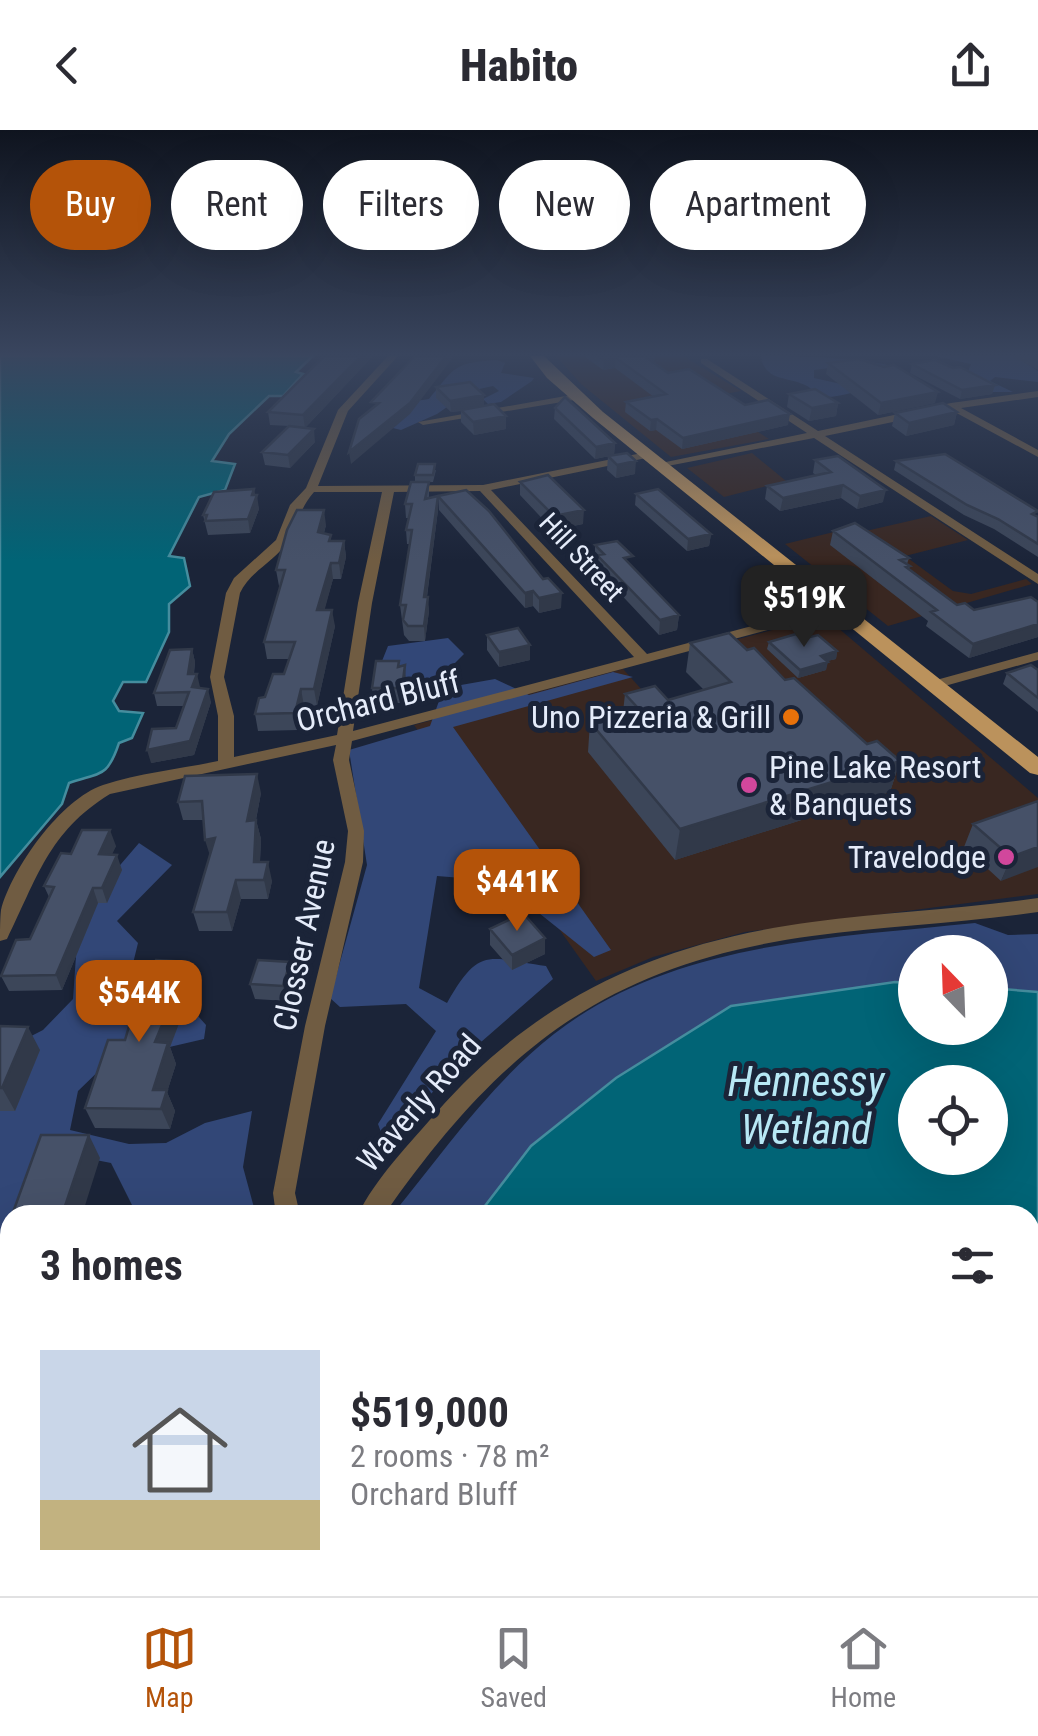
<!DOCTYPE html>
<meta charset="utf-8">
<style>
:root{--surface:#fff;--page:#f7f7f7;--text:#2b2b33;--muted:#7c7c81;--line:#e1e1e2;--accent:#b45309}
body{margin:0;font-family:"Roboto Condensed",sans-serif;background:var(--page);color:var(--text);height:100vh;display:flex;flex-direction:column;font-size:38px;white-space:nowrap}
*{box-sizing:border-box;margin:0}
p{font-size:32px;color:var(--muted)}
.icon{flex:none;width:55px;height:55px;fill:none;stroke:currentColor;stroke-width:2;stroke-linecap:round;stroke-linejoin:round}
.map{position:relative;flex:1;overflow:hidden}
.sheet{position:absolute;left:0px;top:1075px;width:1040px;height:392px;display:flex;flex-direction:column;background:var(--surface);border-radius:30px 30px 0 0;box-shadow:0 10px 40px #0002}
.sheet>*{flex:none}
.hud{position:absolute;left:30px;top:30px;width:980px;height:90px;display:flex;gap:20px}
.needle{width:65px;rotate:337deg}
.tools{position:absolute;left:898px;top:805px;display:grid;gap:20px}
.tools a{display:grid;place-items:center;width:110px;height:110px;border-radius:50%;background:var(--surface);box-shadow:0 10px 40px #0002;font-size:50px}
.price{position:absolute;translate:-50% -85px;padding:0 22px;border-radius:20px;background:var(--accent);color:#fff;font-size:32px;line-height:65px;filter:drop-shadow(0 2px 5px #0008)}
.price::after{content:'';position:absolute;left:50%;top:60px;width:30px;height:22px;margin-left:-15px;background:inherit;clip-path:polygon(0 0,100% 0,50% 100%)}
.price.selected{background:#222;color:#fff}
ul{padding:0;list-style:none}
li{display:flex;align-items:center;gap:30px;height:250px;padding:0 40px}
li span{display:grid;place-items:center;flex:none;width:280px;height:200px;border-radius:0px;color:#555}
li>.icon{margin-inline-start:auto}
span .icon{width:120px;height:120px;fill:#fffc;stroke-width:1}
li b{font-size:42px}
h2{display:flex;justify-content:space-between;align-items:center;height:120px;padding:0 40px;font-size:42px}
.pill{padding:0 35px;border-radius:45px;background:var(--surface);box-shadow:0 10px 40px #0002;font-size:35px;line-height:90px}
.pill.selected{background:var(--accent);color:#fff}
header{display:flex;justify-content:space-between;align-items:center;height:130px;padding:0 40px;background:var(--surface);font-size:45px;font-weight:800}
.tabs{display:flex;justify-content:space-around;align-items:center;height:140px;border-top:2px solid var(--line);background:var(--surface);font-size:28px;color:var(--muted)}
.tabs a{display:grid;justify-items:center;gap:5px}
.tabs .selected{color:var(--accent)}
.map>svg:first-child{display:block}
.commercial{fill:#392721}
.green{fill:#324777}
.water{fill:#016476;stroke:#458d9e;stroke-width:2.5;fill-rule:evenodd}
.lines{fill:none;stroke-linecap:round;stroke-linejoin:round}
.minor{fill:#705c42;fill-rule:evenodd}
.primary{fill:#bb925c;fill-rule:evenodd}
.wall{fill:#3c4659}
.shaded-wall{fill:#313949}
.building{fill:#465168;stroke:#313949;stroke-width:2.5}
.food-dot{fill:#e8710a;stroke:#1b2438;stroke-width:4}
.hotel-dot{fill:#d1479c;stroke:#1b2438;stroke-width:4}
.labels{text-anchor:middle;stroke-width:10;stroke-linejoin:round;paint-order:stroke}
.far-street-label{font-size:28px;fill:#e5ecfa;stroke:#1b2438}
.street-label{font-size:32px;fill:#e5ecfa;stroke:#1b2438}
.poi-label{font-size:32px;fill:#e5ecfa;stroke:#1b2438;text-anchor:end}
.near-water-label{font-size:42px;font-style:italic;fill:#b7e8f5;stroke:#1b2438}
</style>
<header><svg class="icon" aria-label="back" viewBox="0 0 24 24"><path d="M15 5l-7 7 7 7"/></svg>Habito<svg class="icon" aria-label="share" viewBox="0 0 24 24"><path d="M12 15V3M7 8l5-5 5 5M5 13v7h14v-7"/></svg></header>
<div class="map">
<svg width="1038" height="1466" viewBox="0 0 1038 1466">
<rect width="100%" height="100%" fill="#1b2438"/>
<path class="commercial" d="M556 226H683L741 261 682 272 736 288 769 309 671 327 581 254Z
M752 323 786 351 724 367 687 338Z
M931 386 968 410 905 426 953 461 971 464 1026 449 1032 454 888 496 785 414 850 398 857 403Z
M818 488 830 491 1038 668V764L745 802 653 827 596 851 414 595 623 539 672 593 773 565 720 514Z"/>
<path class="green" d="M761 226C798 226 846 227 883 234 893 235 906 251 914 258L844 236 814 240V248L841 254 851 263C843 265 834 267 826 267 816 266 814 259 805 255 788 247 764 251 761 226Z
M935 226H1026L1018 228 1038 241V252L995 247 990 251 1013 262H989L967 244 971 234Z
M497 230 505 233 501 243 534 248 532 251 501 272 488 274 483 269 499 261 493 256 470 261 437 284 401 300 361 290C375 266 406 274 429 269 456 237 452 233 497 230Z
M448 508 464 524 443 545 461 555 495 549 529 565 613 542 633 547 453 597 611 820 594 827 499 751 437 746 419 858 447 873C479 817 486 827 546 836L553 849 465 926 395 1004 382 1005 378 994 436 901 406 874 340 877 330 868 367 735 349 620 430 596 439 571 382 531 388 516Z
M139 713 172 735 117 791 138 813 127 858 133 887 198 886 206 895 204 909 109 931 78 961 70 1000 129 1014 166 1013 205 993 252 981 243 1037 256 1085H137L111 1033 50 1021 10 1085 0 1110V922L43 900 73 869 79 783Z
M975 793 1008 805 1038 804V862L990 858V822H915V853L895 852 616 947 531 1015 478 1085H392C443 1023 490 954 554 904 672 812 832 808 975 793Z"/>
<path class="water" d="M0 226H313L296 242 303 244 283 266H269L229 304 212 331 235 334 225 360 199 367 169 426 184 428 190 456 169 474V502L146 552H123L113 571 119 581 143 583 132 608 119 613C107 649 100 642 69 653L62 674 0 747Z
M895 852 915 853V898H990V858L1038 862V1466H308L311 1458H1030V1085H478L531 1016 616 948 731 876ZM990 952V1028H915V952Z"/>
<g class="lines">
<path class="minor" d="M388 226H398L348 281 318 356 483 355 647 322 651 323V327L491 360 647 524 838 473 845 477 843 480 352 611 349 630 364 701 363 732 325 896 295 1063 300 1085H276L273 1063 305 896 345 732 348 701 333 630 336 615 110 664C48 702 37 749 7 809L0 811C0 801 0 789 1 780 12 738 61 669 103 655 140 643 180 639 218 631V586L210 547 226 463 234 448 276 410 290 375 306 358 338 280ZM480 361 634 527 353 601 372 473 394 362ZM314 362H382L358 473 337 605 234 627V586L224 547 240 463C250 441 276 431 288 411 298 393 300 378 314 362Z
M701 229H707L818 301 951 273 1038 261V267L961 278 1038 320V327L951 280 825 306 1038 444V454L814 308 657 338 656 336 661 333 807 303 701 233Z
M577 264 582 267 580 269 423 295 418 292Z
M1038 522V530L934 559 927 555 929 552Z
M1038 768V782C963 793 887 796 812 806 606 834 500 919 384 1085H358C374 1050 411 1012 436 983 538 866 660 812 812 792 887 782 963 779 1038 768Z
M184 1458H214L210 1466H180Z"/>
<path class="primary" d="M530 226H544L603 282 1038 627V645L1030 643 593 288 547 248Z"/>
</g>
<path class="wall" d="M324 226H373L305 298 315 312 290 338 265 335 262 322 289 296 270 295 268 282Z
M584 226H655L654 232H653L668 243 745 275 788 295 682 319 656 300 650 301 625 282 626 272 654 267 615 238 603 240Z
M1012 226H1038V240Z
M828 233 935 273 878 285 826 244Z
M912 234 953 238 995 255 992 264 960 269 910 243Z
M436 257 484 276 506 299 474 305 461 292V281L451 282 436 268Z
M789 264 838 273 836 286 809 291 787 277Z
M555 278 615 313 614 325 595 329 554 289Z
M957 282 954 295 906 306 892 296 895 283Z
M608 326 635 344 616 348 607 340Z
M815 330 883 372 857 379 841 368 780 381 765 369 767 356 816 345 813 343Z
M896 331 1038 387V427L994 399 964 385 894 340Z
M436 340 433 352H415V345Z
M429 352V368L438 380 427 467 429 481 425 511H409L404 505 400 475 410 414H407L406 400 409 388H406L405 374Z
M520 352 583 394 553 400 520 365Z
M636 364 711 404 709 416 687 421 635 375Z
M255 365 259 379 250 403 208 405 203 385Z
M438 366 561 478 539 483 533 476 525 478 439 380Z
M326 395 324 403 332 411H344L346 427 341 449H333L324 480 335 496 317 576H304L298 600 258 601 255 584 265 567 284 544 290 529H267L264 512 280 456H279L276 440Z
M833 401 909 428 907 434 910 436 909 439 957 475 974 480 1038 472V507L969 528 926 496 928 491 830 415Z
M595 415 632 436 679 485 677 500 659 505 597 439V432L595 430Z
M487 505 530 515V530L499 537 487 520Z
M802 509 837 521 836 529 827 531 826 540 798 548 767 519 769 512Z
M690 513 747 520 867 614 900 631 890 662 675 730 588 622 590 592 623 582 625 564 668 570 704 560 686 542Z
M192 519 195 532 194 544 200 558 211 572 194 625 151 633 176 598 184 576H157L154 563Z
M399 531V537L406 551 403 573H374L372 558Z
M1038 540V582L1003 554 1007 543Z
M261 663 256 690 261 709 260 732 272 751 268 769H241L232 801H199L193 782 210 726 203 690H183L178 672Z
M1038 671 1001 751 964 717 973 694Z
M116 716 111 725 122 740 107 773H98L62 860 9 861 1 846 30 809 49 767 44 756 71 724Z
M490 799 545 824 512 840 490 815Z
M188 832 194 854 170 917 176 934 167 962 175 981 170 999 95 998 85 978 125 910 136 873 128 854 152 839Z
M293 848 286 871 255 869 250 854Z
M0 896 40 920 15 981H0Z"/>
<path class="shaded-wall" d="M361 226H373L305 298 303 285Z
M446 226H454L410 284 351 334 349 322Z
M642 226H655L654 232 641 234Z
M616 228 615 238 603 240 604 230Z
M995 255 992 264 960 269 962 260Z
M938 262 935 273 878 285 881 273Z
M484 265V277L451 282 450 271Z
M838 273 836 286 809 291 812 278Z
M957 282 954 295 906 306 909 293Z
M790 284 788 295 682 319 683 308Z
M506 286V299L474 305 473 292Z
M657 289 656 300 650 301 651 290Z
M314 299 315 312 290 338 288 325Z
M615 313 614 325 595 329 596 317Z
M636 331 635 344 616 348 617 335Z
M843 355 841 368 780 381 783 368Z
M254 359 256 368 257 365 259 379 250 403 248 389Z
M886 360 883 372 857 379 860 366Z
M438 366V380L425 481 424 467Z
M324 380 326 395 320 417 318 402Z
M584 380 583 394 553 400 554 386Z
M711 404 709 416 687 421 688 409Z
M344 411 346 427 341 449 339 433Z
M331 433 333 449 320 497 317 480Z
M533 461V476L525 478V463Z
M562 463 561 478 539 483V468Z
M428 467 429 481 425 511 424 496Z
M332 480 335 496 317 576 314 559Z
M679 485 677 500 659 505 660 490Z
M1038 494V507L969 528 973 514Z
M530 515V530L499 537V522Z
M192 519 195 532 192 557 188 544Z
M837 521 836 529 819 533 821 526Z
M828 532 826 540 798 548 800 540Z
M405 535 406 551 403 573 402 558Z
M197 544 200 557 195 570 192 557Z
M208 559 211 572 194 625 151 633 147 620 190 611Z
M301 559 304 576 298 600 295 583Z
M900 631 890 662 675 730 680 699Z
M257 644 261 663 252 710 247 691Z
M256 690 261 709 259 751 254 732Z
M110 700 116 716 105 740 99 724Z
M215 708 211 729 205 710Z
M1038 717V737L1001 751 1011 727Z
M117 725 122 740 107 773 102 758Z
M268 732 272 751 268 769 264 750Z
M236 750 241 769 232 801 227 782Z
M93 758 98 773 62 860 56 845Z
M545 808V824L512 840V825Z
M188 832 194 854 170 917 176 934 167 962 175 981 170 999 153 960 155 912Z
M290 832 293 848 286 871 283 856Z
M28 897 40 920 15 981 2 958Z
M89 1005 100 1028 82 1085H62Z
M44 1458H82L59 1466H48L40 1459Z"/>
<path class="building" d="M324 226H361L303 285 268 282Z
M415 226H446L410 273 349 322 359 289 379 273 371 272Z
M598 226H644L668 243 689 239 745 275 768 270 790 284 683 308 657 289 651 290 626 272 666 264 616 228 604 230Z
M859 229 884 237 894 235 938 262 881 273 828 233Z
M935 230 953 238 960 237 995 255 962 260 912 234Z
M470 252 484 265 450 271 436 257Z
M815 259 838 273 812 278 789 264Z
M565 267 615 313 596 317 555 278Z
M943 273 957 282 909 293 895 283Z
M494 274 506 286 473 292 461 280Z
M289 296 314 299 288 325 262 322Z
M627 323 636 331 617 335 608 326Z
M945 324 1038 381 1032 384 1038 387V414L998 389 967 375 896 331Z
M838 326 886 360 860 366 843 355 783 368 767 356 831 342 815 330Z
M418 334H435L433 345H415Z
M548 345 584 380 554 386 520 352Z
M411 352H429L425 369 438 366 424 467H428L424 496H408L403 490 406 475H400L412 400H406L412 374H405Z
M254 359 252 365H257L248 389 205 391 207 385H203L214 362Z
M658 359 711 404 688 409 636 364Z
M466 360 489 381 543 449 548 448 562 463 539 468 533 461 525 463 438 366Z
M297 380H324L318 402 331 405 329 411H344L339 433H331L317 480H332L314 559H301L295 583 255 584 259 568 265 567 273 544H284L295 512H264L285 440H276L287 400Z
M855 393 909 428 900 430 910 436 906 437 957 475 965 473 974 480 1031 467 1038 472V494L973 514 931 482 937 480 833 401Z
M617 411 633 426 624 428 679 485 660 490 597 425 604 424 595 415Z
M518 498 530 515 499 522 487 505Z
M729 503 747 520 754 518 785 550 794 548 867 614 877 611 900 631 680 699 590 592 638 578 625 564 655 556 668 570 731 552 690 513Z
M796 504 802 509 818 505 837 521 821 526 828 532 800 540 769 512Z
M192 519 188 544H197L192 557 208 559 190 611 147 620 152 599 176 598 189 562 154 563 170 520Z
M376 531H399L398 537 405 535 402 558H372Z
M1031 535 1038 540V568L1007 543Z
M257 644 247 691 256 690 254 732H268L264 750H236L227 782H193L215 708 205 710 202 671 178 672 185 646Z
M1038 671V717L1011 727 973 694Z
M82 700H110L99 724 117 725 102 758H93L56 845 1 846 16 810 30 809 54 757 44 756 61 723 71 724Z
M523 783 545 808 512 825 490 799Z
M156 830 188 832 155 912 168 913 153 960H167L161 979 85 978 108 910H125L141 855 128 854 136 837 152 839Z
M258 830 290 832 283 856 250 854Z
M0 896 28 897 2 958H0Z
M41 1005H89L62 1085H12Z"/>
<linearGradient id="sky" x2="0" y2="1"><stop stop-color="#0f141f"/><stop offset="0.52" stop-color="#39455e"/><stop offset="1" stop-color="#39455e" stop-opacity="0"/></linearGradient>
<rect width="1038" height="431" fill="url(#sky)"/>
<circle class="food-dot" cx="791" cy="587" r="10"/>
<g class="hotel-dot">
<circle cx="749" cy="655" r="10"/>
<circle cx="1006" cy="727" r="10"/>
</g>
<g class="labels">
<g class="far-street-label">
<text transform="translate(582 427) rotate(47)" y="10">Hill Street</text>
</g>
<g class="street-label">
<text transform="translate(378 571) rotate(-14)" y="11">Orchard Bluff</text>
<text transform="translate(304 805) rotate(-78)" y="11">Closser Avenue</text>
<text transform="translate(419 973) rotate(-49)" y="11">Waverly Road</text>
</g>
<g class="poi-label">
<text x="771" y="598">Uno Pizzeria &amp; Grill</text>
<text x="769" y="648" text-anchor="start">Pine Lake Resort<tspan x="769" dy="37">&amp; Banquets</tspan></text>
<text x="986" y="738">Travelodge</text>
</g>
<g class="near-water-label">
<text x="806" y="966">Hennessy<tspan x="806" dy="48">Wetland</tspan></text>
</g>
</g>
</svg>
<div class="tools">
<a><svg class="needle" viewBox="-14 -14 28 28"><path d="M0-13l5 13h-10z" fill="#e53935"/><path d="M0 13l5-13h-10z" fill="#7c7c81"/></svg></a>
<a><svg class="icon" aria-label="locate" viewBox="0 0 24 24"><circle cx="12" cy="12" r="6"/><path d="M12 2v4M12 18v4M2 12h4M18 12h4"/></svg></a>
</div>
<b class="price selected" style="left:804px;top:520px">$519K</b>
<b class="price" style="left:517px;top:804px">$441K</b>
<b class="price" style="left:139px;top:915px">$544K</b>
<div class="hud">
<a class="pill selected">Buy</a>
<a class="pill">Rent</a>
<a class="pill">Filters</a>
<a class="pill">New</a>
<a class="pill">Apartment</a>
</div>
<section class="sheet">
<h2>3 homes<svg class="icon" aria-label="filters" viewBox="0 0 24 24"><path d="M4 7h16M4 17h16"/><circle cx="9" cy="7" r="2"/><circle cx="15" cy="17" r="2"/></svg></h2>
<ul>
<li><span style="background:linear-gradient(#c9d6e8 75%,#c2b280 0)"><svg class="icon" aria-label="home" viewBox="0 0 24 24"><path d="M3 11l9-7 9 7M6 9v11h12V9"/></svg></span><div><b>$519,000</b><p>2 rooms · 78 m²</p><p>Orchard Bluff</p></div></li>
</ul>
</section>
</div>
<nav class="tabs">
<a class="selected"><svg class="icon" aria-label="map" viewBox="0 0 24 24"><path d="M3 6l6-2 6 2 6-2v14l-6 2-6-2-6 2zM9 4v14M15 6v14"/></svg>Map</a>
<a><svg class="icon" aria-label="saved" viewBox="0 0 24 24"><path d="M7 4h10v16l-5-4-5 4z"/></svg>Saved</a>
<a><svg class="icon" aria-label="home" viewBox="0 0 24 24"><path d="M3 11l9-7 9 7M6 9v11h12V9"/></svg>Home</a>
</nav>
